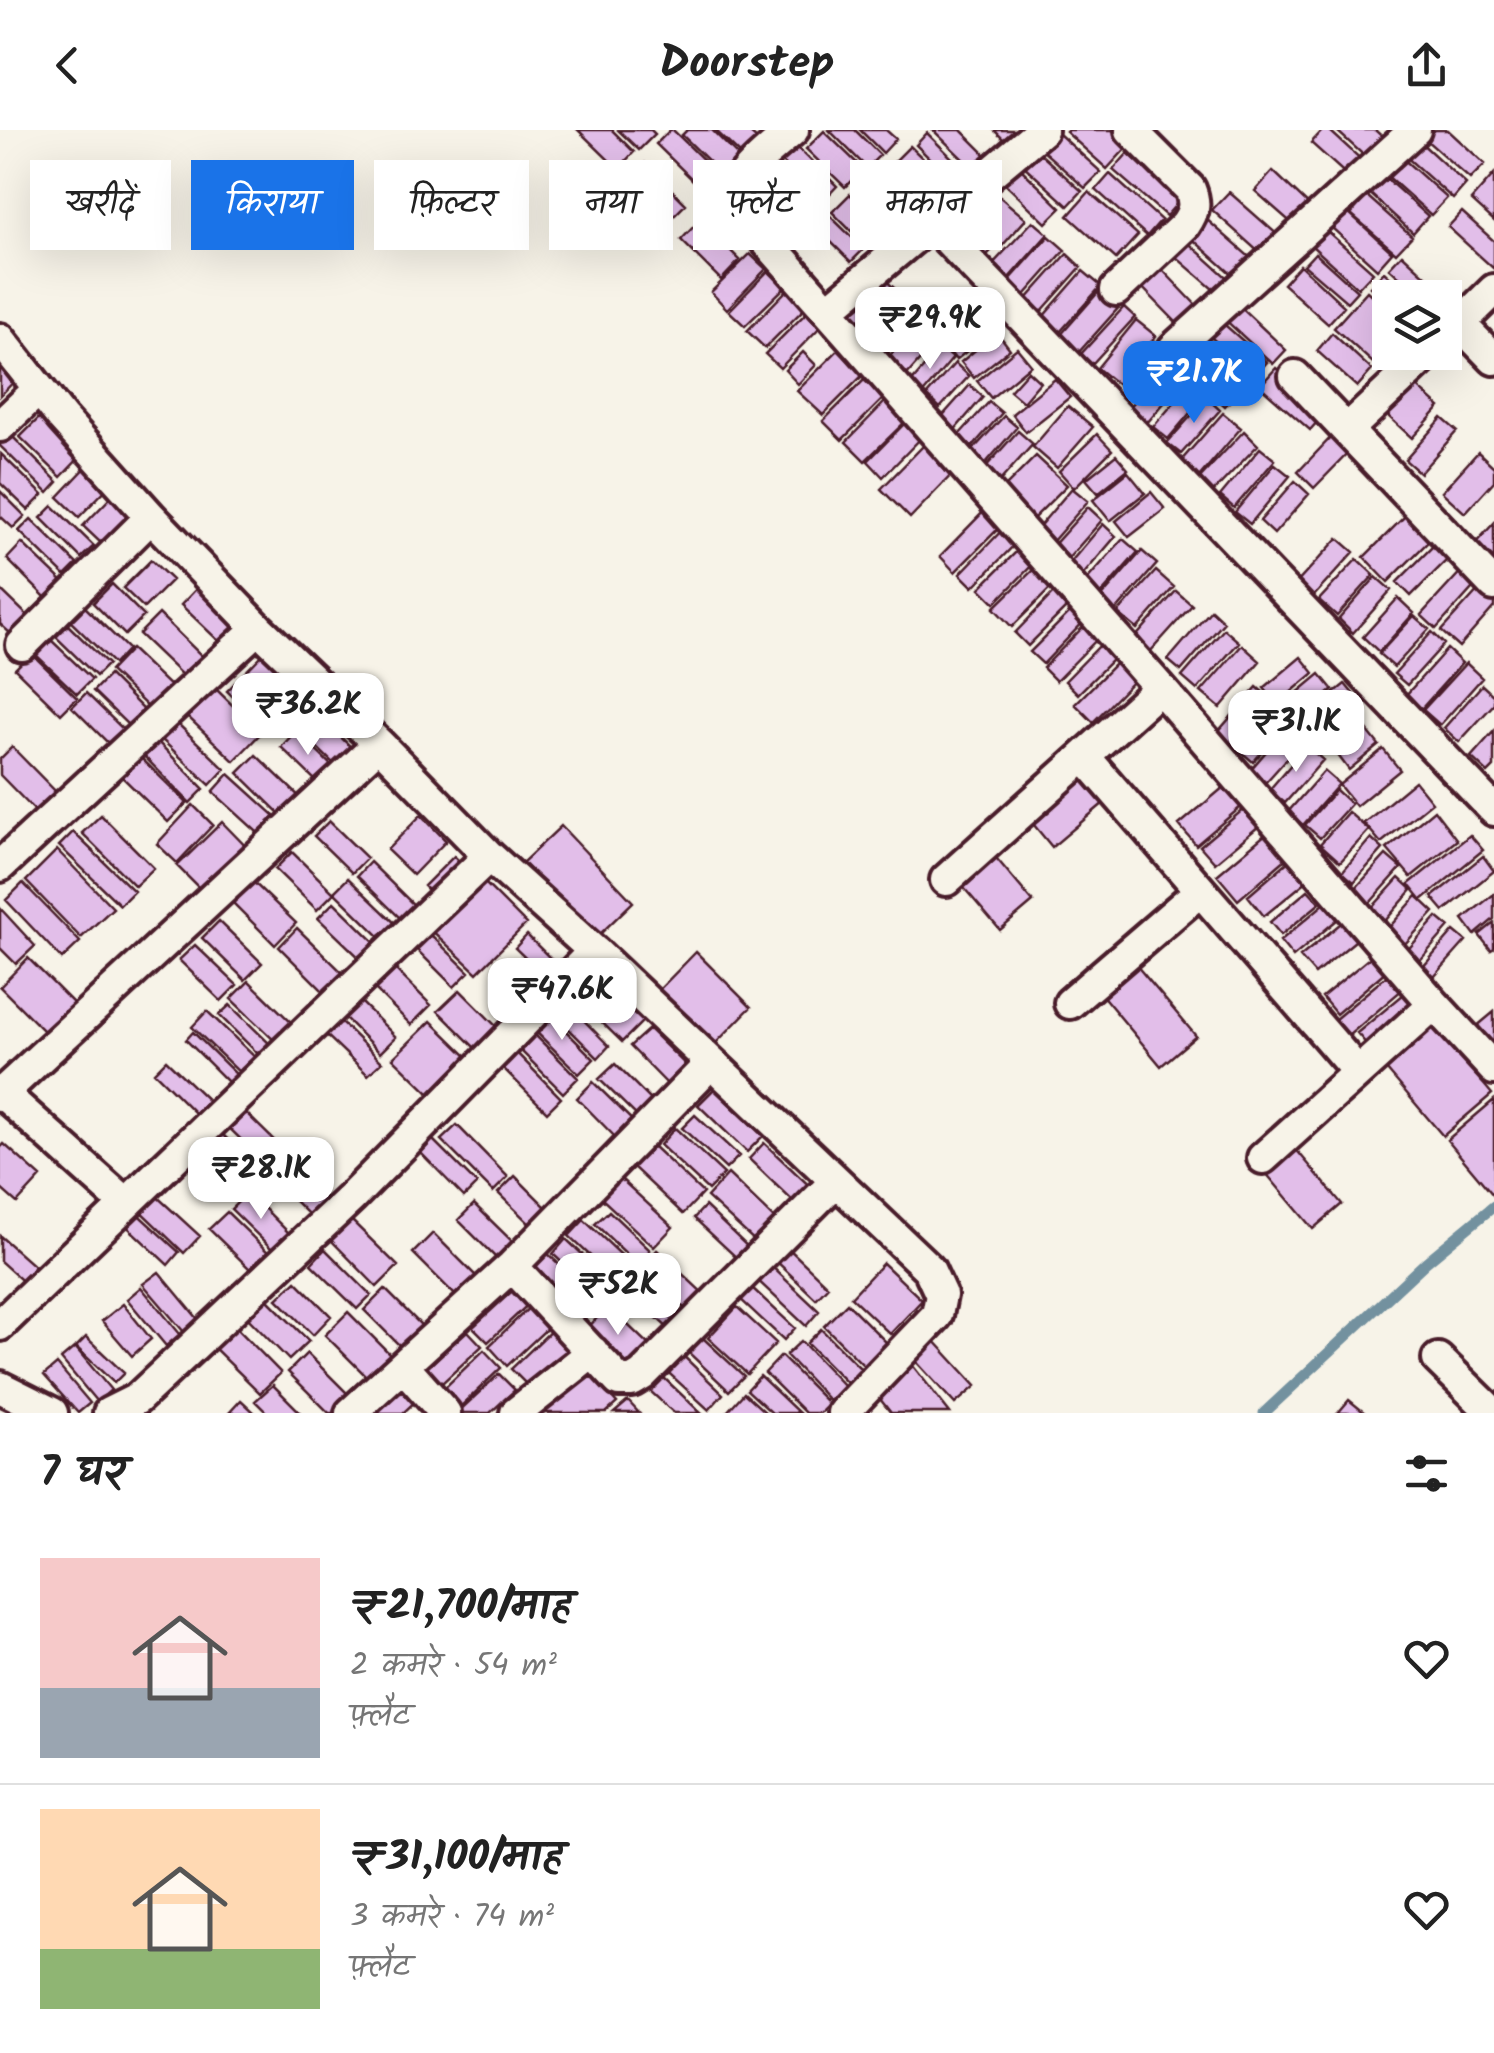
<!DOCTYPE html>
<html lang="hi">
<meta charset="utf-8">
<style>
:root{--surface:#fff;--page:#f6f6f6;--text:#222;--muted:#767676;--line:#e0e0e0;--accent:#1a73e8}
body{margin:0;font-family:Kalam,"Playpen Sans Deva",sans-serif;background:var(--page);color:var(--text);height:100vh;display:flex;flex-direction:column;font-size:38px;white-space:nowrap}
*{box-sizing:border-box;margin:0}
p{font-size:32px;color:var(--muted)}
.icon{flex:none;width:55px;height:55px;fill:none;stroke:currentColor;stroke-width:2;stroke-linecap:round;stroke-linejoin:round}
.map{position:relative;height:1283px;overflow:hidden}
.drawer{display:flex;flex-direction:column;background:var(--surface);flex:1}
.drawer>*{flex:none}
.guide{position:absolute;left:30px;top:30px;width:1435px;height:90px;display:flex;gap:20px}
.tools{position:absolute;left:1372px;top:150px;display:grid;gap:20px}
.tools a{display:grid;place-items:center;width:90px;height:90px;border-radius:0px;background:var(--surface);box-shadow:0 10px 40px #0002;font-size:50px}
.price{position:absolute;translate:-50% -85px;padding:0 22px;border-radius:20px;background:#fff;color:#222;font-size:32px;line-height:65px;filter:drop-shadow(0 2px 5px #0008)}
.price::after{content:'';position:absolute;left:50%;top:60px;width:30px;height:22px;margin-left:-15px;background:inherit;clip-path:polygon(0 0,100% 0,50% 100%)}
.price.on{background:var(--accent);color:#fff}
ul{padding:0;list-style:none}
li{display:flex;align-items:center;gap:30px;height:250px;padding:0 40px}
li+li{border-top:2px solid var(--line)}
li span{display:grid;place-items:center;flex:none;width:280px;height:200px;border-radius:0px;color:#555}
li>.icon{margin-inline-start:auto}
span .icon{width:120px;height:120px;fill:#fffc;stroke-width:1}
li b{font-size:42px}
h2{display:flex;justify-content:space-between;align-items:center;height:120px;padding:0 40px;font-size:42px}
.chip{padding:0 35px;border-radius:0px;background:var(--surface);box-shadow:0 10px 40px #0002;font-size:35px;line-height:90px}
.chip.on{background:var(--accent);color:#fff}
header{display:flex;justify-content:space-between;align-items:center;height:130px;padding:0 40px;background:var(--surface);font-size:45px;font-weight:800}
.map>svg:first-child{display:block}
.lines{fill:none;stroke-linecap:round;stroke-linejoin:round}
.stream{stroke:#73919f;stroke-width:11}
.building{fill:#e2bee9;stroke:#4a1f2b;stroke-width:2.5}
.minor-casing{stroke:#4a1f2b;stroke-width:38}
.minor{stroke:#f7f3e8;stroke-width:30}
</style>
<header><svg class="icon" aria-label="back" viewBox="0 0 24 24"><path d="M15 5l-7 7 7 7"/></svg>Doorstep<svg class="icon" aria-label="share" viewBox="0 0 24 24"><path d="M12 15V3M7 8l5-5 5 5M5 13v7h14v-7"/></svg></header>
<div class="map">
<svg width="1494" height="1283" viewBox="0 0 1494 1283">
<rect width="100%" height="100%" fill="#f7f3e8"/>
<filter id="ink" filterUnits="userSpaceOnUse"><feTurbulence type="fractalNoise" baseFrequency=".01" numOctaves="2"/><feDisplacementMap in="SourceGraphic" scale="20" xChannelSelector="R" yChannelSelector="G"/><feConvolveMatrix kernelMatrix="1 2 1 2 8 2 1 2 1" color-interpolation-filters="sRGB"/></filter>
<g filter="url(#ink)">
<g class="lines">
<path class="stream" d="M1264 1283 1426 1132 1494 1076"/>
</g>
<path class="building" d="M578 0H612L634 22 618 39Z
M618 0H651L655 4 639 20Z
M670 0H673L720 46 705 62 656 14Z
M687 0H712L742 30 725 47 682 5Z
M715 0H747L758 10 742 26Z
M829 0H855L880 25 867 38Z
M860 0H886L896 9 883 23Z
M933 0H961L986 25 973 39Z
M994 0H1020L1009 15Z
M1068 0H1112L1129 15 1107 39 1066 2Z
M1323 0H1329L1365 33 1351 49 1311 13Z
M1336 0H1375L1388 12 1371 32Z
M1435 0H1448L1485 34 1470 49 1426 10Z
M824 1 863 39 845 57 806 19Z
M927 3 968 44 956 55 916 15Z
M1059 4 1101 42 1085 58 1043 21Z
M1418 10 1466 54 1453 69 1404 25Z
M795 15 837 56 822 72 780 30Z
M910 16 953 58 936 74 894 32Z
M1037 21 1082 61 1068 76 1023 35Z
M1128 23 1180 70 1166 86 1113 40Z
M1400 26 1447 68 1431 85 1385 44Z
M645 33 686 74 669 91 627 50Z
M779 34 823 78 805 96 760 53Z
M880 35 922 76 897 102 855 61Z
M1017 35 1061 78 1046 93 1002 51Z
M1273 41 1311 77 1295 96 1255 61Z
M1110 44 1161 90 1147 106 1096 60Z
M1381 44 1428 86 1413 103 1366 60Z
M1494 44V91L1471 70Z
M986 55 1026 89 1002 116 963 82Z
M1089 62 1138 105 1116 129 1068 86Z
M1229 62 1279 106 1262 125 1212 80Z
M850 64 892 106 874 124 832 82Z
M1367 66 1412 106 1396 123 1351 84Z
M825 81 864 119 851 132 813 94Z
M1347 81 1392 122 1377 139 1332 98Z
M1462 82 1494 111V139L1448 97Z
M961 84 995 117 981 131 948 98Z
M1205 88 1253 130 1236 148 1189 106Z
M700 90 740 130 721 150 681 110Z
M1033 91 1048 104 1007 150 991 136Z
M1327 101 1373 142 1358 158 1312 116Z
M1049 106 1065 120 1025 165 1009 151Z
M1182 107 1233 153 1221 166 1169 121Z
M1315 123 1357 161 1347 172 1304 135Z
M750 124 766 139 727 179 711 162Z
M1067 124 1081 137 1040 183 1026 170Z
M1402 124 1454 172 1445 182V168H1422L1389 138Z
M1154 131 1198 177 1179 195 1135 150Z
M1300 135 1344 176 1328 194 1283 154Z
M768 141 785 157 745 196 729 181Z
M1083 141 1101 156 1059 203 1042 188Z
M1384 142 1412 168H1390V175L1370 157Z
M882 147 904 167 867 209 845 190Z
M1102 158 1121 175 1078 223 1059 207Z
M788 159 806 177 765 218 747 201Z
M1367 161 1390 182V222H1401L1383 242 1334 198Z
M908 169 923 182 887 224 872 210Z
M1234 171 1286 220 1273 234 1221 186Z
M1124 177 1135 187 1092 234 1081 224Z
M809 180 823 194 780 238 765 224Z
M979 184 993 200 956 230 943 213Z
M1217 188 1267 232 1255 246 1205 202Z
M922 189 941 206 906 246 887 229Z
M1136 190 1156 206 1117 254 1097 238Z
M997 202 1010 219 974 248 961 232Z
M1332 203 1372 240 1357 257 1317 221Z
M1202 205 1252 249 1243 260 1193 216Z
M941 218 953 228 920 267 908 256Z
M1017 218 1031 235 991 268 977 251Z
M838 220 863 245 823 285 797 261Z
M803 222 816 235 798 254 785 240Z
M1194 222 1238 263 1225 276 1181 236Z
M0 224 21 244 0 266Z
M1169 231 1186 247 1147 293 1129 278Z
M955 233 969 246 940 278 927 265Z
M1276 238 1325 283 1310 300 1260 256Z
M1028 241 1040 252 1023 272 1010 261Z
M1405 246 1440 277 1412 308 1378 277Z
M1055 249 1070 267 1026 302 1012 284Z
M864 250 884 268 842 310 823 291Z
M1192 252 1206 264 1168 309 1153 297Z
M970 255 983 267 952 303 938 291Z
M1207 268 1220 280 1181 324 1167 313Z
M885 272 905 292 865 331 846 312Z
M989 272 1002 283 972 317 958 306Z
M1068 276 1093 297 1057 338 1033 317Z
M1223 283 1241 298 1198 348 1180 332Z
M41 286 81 326 61 347 20 307Z
M1004 286 1017 297 985 334 971 322Z
M910 288 925 304 883 347 868 331Z
M1442 288 1457 301 1420 343 1405 330Z
M1018 301 1033 314 999 352 984 339Z
M1244 301 1258 315 1213 362 1199 349Z
M8 302 58 352 48 363 0 316V310Z
M1335 303 1352 319 1314 358 1298 342Z
M1097 304 1112 320 1074 358 1059 341Z
M928 311 957 339 910 388 881 359Z
M1260 318 1275 330 1234 378 1220 366Z
M1478 322 1494 337V351L1465 383 1442 362Z
M1 324 43 365 28 380 0 353Z
M1116 325 1128 339 1098 363 1086 349Z
M1036 326 1067 355 1030 392 1000 362Z
M93 330 114 351 79 387 58 367Z
M1275 334 1290 346 1250 394 1235 382Z
M1128 342 1145 363 1110 391 1093 370Z
M1295 351 1309 364 1274 404 1260 391Z
M1072 358 1088 371 1052 412 1037 399Z
M0 361 25 386 13 398 0 386Z
M1151 362 1165 379 1129 407 1116 391Z
M114 364 134 383 103 415 83 396Z
M990 375 1006 391 955 442 940 426Z
M53 376 94 416 81 428 41 388Z
M1088 377 1102 390 1066 431 1051 418Z
M1411 380 1435 405 1388 452 1364 427Z
M31 389 77 434 65 446 19 401Z
M1494 393V435L1473 416Z
M1103 394 1116 406 1082 446 1069 434Z
M1007 395 1021 408 973 457 960 444Z
M1338 408 1354 422 1312 468 1296 454Z
M1123 409 1138 422 1100 465 1085 452Z
M1439 410 1453 424 1411 466 1397 452Z
M22 413 64 453 48 470 7 429Z
M1024 414 1039 428 995 473 980 458Z
M1142 421 1157 434 1114 483 1099 470Z
M1357 429 1374 445 1337 486 1319 470Z
M151 430 172 450 144 478 123 458Z
M1039 434 1057 452 1012 497 994 478Z
M1465 437 1480 450 1436 499 1421 485Z
M1156 441 1174 457 1137 499 1118 483Z
M1376 447 1391 460 1353 503 1339 489Z
M112 454 144 486 125 505 93 473Z
M1062 454 1076 468 1028 516 1015 503Z
M198 457 243 501 226 518 181 475Z
M1481 457 1494 469V477L1459 517 1441 501Z
M0 459 28 486 11 504 0 494Z
M1176 461 1192 475 1149 523 1134 509Z
M1398 468 1414 483 1379 522 1363 507Z
M81 473 128 519 114 534 67 488Z
M1078 474 1090 485 1043 534 1030 522Z
M1211 480 1224 492 1181 541 1168 530Z
M159 484 206 530 187 550 139 504Z
M1414 486 1429 499 1394 537 1379 524Z
M1091 489 1104 502 1056 551 1043 538Z
M68 495 108 534 96 546 56 507Z
M1224 499 1239 512 1197 560 1182 547Z
M1432 502 1444 514 1407 555 1394 544Z
M1107 508 1120 522 1078 564 1065 551Z
M50 509 92 549 77 564 35 524Z
M1242 515 1260 531 1220 578 1201 562Z
M131 519 172 558 151 580 110 541Z
M1447 519 1462 533 1421 579 1406 565Z
M31 523 77 568 61 584 15 539Z
M264 523 308 567 272 604 227 561Z
M1122 527 1140 544 1093 592 1075 574Z
M1301 527 1314 543 1277 574 1264 558Z
M1466 533 1482 548 1440 595 1423 580Z
M1320 544 1333 560 1291 595 1278 579Z
M109 545 148 584 132 599 93 561Z
M1345 554 1360 572 1312 611 1297 593Z
M1482 555 1494 566V574L1459 612 1444 598Z
M1257 557 1272 570 1231 617 1216 604Z
M216 559 261 603 234 631 188 587Z
M86 563 124 600 110 615 72 577Z
M312 579 356 622 339 639 296 597Z
M1271 580 1287 594 1253 632 1237 618Z
M177 593 225 639 210 655 161 609Z
M1367 600 1379 615 1349 640 1337 624Z
M296 601 335 639 320 655 281 617Z
M1284 601 1300 614 1265 653 1251 639Z
M1494 601V637L1488 643 1471 627Z
M153 607 204 659 190 673 139 621Z
M1307 616 1323 630 1285 673 1269 660Z
M12 617 61 667 41 687 0 645V629Z
M1383 619 1400 640 1356 676 1339 655Z
M256 625 304 671 286 690 238 643Z
M139 626 187 673 168 692 120 645Z
M1324 641 1339 654 1303 695 1288 682Z
M229 644 283 693 267 711 213 662Z
M1081 645 1105 672 1052 717 1029 689Z
M1231 651 1248 671 1196 715 1179 695Z
M1415 651 1432 672 1381 713 1364 693Z
M1336 660 1351 674 1320 708 1305 695Z
M1251 673 1265 691 1215 733 1200 716Z
M193 675 213 695 177 733 157 714Z
M1434 680 1457 710 1411 747 1387 719Z
M1348 682 1369 700 1340 732 1320 714Z
M101 685 154 738 135 756 82 703Z
M421 685 446 711 413 745 387 720Z
M329 691 367 728 352 743 314 706Z
M222 692 253 724 208 767 177 736Z
M561 696 633 772 596 808 523 732Z
M73 702 134 761 120 775 59 716Z
M1267 703 1287 728 1238 770 1217 745Z
M1470 705 1483 720 1422 770 1409 754Z
M1371 708 1383 719 1354 752 1342 742Z
M57 720 113 778 81 808 26 751Z
M292 722 334 763 317 780 275 739Z
M992 723 1033 772 1000 800 958 751Z
M1386 725 1401 738 1369 774 1354 760Z
M454 726 468 740 438 770 424 756Z
M1483 726 1494 741 1444 781 1432 767Z
M1291 729 1308 750 1264 786 1248 766Z
M370 732 417 778 404 792 357 746Z
M244 743 296 793 275 815 224 764Z
M477 745 526 794 477 843 427 796Z
M348 748 399 797 384 811 334 762Z
M1399 748 1412 760 1385 791 1371 779Z
M23 753 80 812 62 829 6 770Z
M1308 760 1320 773 1281 805 1270 792Z
M1494 764V789L1475 805 1463 789Z
M1417 766 1434 782 1403 816 1386 801Z
M334 772 383 820 368 836 318 788Z
M1325 773 1338 789 1293 827 1280 811Z
M0 778 35 816 16 834 0 818Z
M1437 787 1449 797 1416 835 1404 824Z
M1346 789 1361 806 1315 844 1300 827Z
M219 791 262 833 245 850 202 808Z
M1494 793V818L1491 820 1479 805Z
M297 798 351 851 332 870 279 817Z
M426 800 469 842 454 857 411 814Z
M1454 801 1466 811 1434 847 1423 837Z
M527 805 561 839 549 851 515 818Z
M195 815 237 855 221 871 179 830Z
M696 822 751 877 712 917 656 863Z
M1374 824 1387 840 1336 884 1322 867Z
M28 828 82 882 53 910 0 857Z
M388 832 431 875 411 895 368 852Z
M1136 835 1196 906 1161 936 1101 864Z
M1389 844 1403 859 1348 906 1334 890Z
M598 846 643 891 622 912 576 867Z
M249 851 297 898 280 916 231 869Z
M460 860 501 901 479 922 438 881Z
M1404 864 1414 876 1368 916 1357 903Z
M357 868 396 907 380 923 341 884Z
M566 872 609 916 598 928 554 884Z
M230 875 274 918 263 929 219 885Z
M207 881 259 931 244 947 192 897Z
M546 881 594 929 579 944 531 897Z
M1494 882V930L1470 902Z
M335 886 382 932 368 945 321 900Z
M431 891 470 929 432 966 393 928Z
M1430 891 1492 964 1443 1006 1381 933Z
M524 894 578 948 563 963 509 909Z
M649 899 694 943 675 962 630 916Z
M193 902 239 947 231 955 186 910Z
M507 913 561 968 547 982 492 927Z
M166 930 214 976 201 989 154 942Z
M615 934 660 979 645 994 599 949Z
M593 952 640 998 623 1015 577 968Z
M714 959 763 1006 747 1022 698 975Z
M1494 970V1066L1447 1010Z
M239 976 285 1021 269 1037 223 992Z
M695 985 739 1026 726 1039 682 998Z
M457 995 508 1047 493 1062 441 1010Z
M675 998 724 1044 708 1060 660 1015Z
M219 1001 269 1050 258 1060 208 1011Z
M433 1010 477 1054 464 1067 421 1023Z
M764 1013 816 1062 800 1078 749 1029Z
M4 1014 41 1047 17 1073 0 1058V1018Z
M652 1015 703 1063 683 1084 632 1036Z
M1294 1017 1342 1074 1313 1099 1265 1042Z
M285 1028 335 1077 318 1094 268 1044Z
M728 1044 778 1092 758 1114 707 1067Z
M515 1046 554 1085 538 1102 498 1063Z
M621 1049 673 1097 654 1117 602 1069Z
M152 1062 200 1106 184 1123 137 1078Z
M248 1062 291 1105 275 1122 231 1079Z
M474 1074 517 1116 500 1132 458 1090Z
M705 1076 751 1120 740 1131 694 1088Z
M130 1077 179 1122 168 1135 119 1089Z
M609 1081 650 1120 637 1134 595 1094Z
M227 1082 272 1126 255 1144 209 1099Z
M349 1088 398 1136 377 1157 329 1108Z
M584 1090 633 1136 618 1152 569 1106Z
M433 1103 480 1150 460 1170 413 1123Z
M0 1106 42 1143 29 1157 0 1131Z
M566 1109 612 1152 598 1167 553 1124Z
M785 1115 828 1156 816 1169 773 1128Z
M325 1119 371 1165 357 1179 311 1134Z
M657 1120 706 1166 689 1183 642 1137Z
M545 1121 598 1171 581 1189 528 1140Z
M767 1132 819 1181 806 1196 754 1147Z
M883 1133 922 1170 890 1204 851 1167Z
M635 1141 683 1186 670 1200 622 1156Z
M159 1142 198 1189 184 1202 143 1154Z
M296 1151 331 1186 313 1205 277 1169Z
M521 1153 535 1168 488 1212 473 1197Z
M750 1156 795 1198 784 1210 739 1168Z
M141 1157 180 1204 166 1216 127 1169Z
M385 1159 429 1203 408 1224 364 1180Z
M261 1163 309 1211 289 1230 242 1182Z
M536 1171 555 1191 507 1236 489 1216Z
M847 1173 895 1221 872 1244 824 1196Z
M123 1174 151 1209 132 1226 102 1191Z
M608 1176 651 1217 628 1240 586 1200Z
M737 1177 776 1213 747 1244 708 1208Z
M348 1182 397 1231 374 1254 325 1205Z
M228 1189 281 1243 260 1263 207 1211Z
M558 1194 580 1218 534 1262 511 1239Z
M821 1199 868 1246 854 1260 807 1213Z
M467 1200 482 1216 441 1254 427 1238Z
M86 1207 124 1243 114 1253 76 1217Z
M703 1208 744 1246 729 1261 689 1223Z
M933 1209 976 1256 955 1274 912 1227Z
M801 1211 846 1258 831 1272 786 1225Z
M75 1217 111 1260 97 1272 61 1229Z
M676 1219 723 1264 709 1280 661 1236Z
M484 1220 501 1238 455 1282 438 1264Z
M307 1223 354 1270 341 1283H329L288 1242Z
M781 1226 829 1274 820 1283H805L765 1243Z
M57 1234 90 1273 78 1283 44 1245Z
M913 1236 950 1283H891L876 1264Z
M587 1240 617 1273 606 1283H542Z
M499 1244 515 1260 490 1283H457Z
M760 1246 799 1283H772L747 1260Z
M663 1247 701 1283H674L650 1261Z
M406 1254 419 1268 403 1283H375Z
M273 1255 301 1283H267L255 1271Z
M744 1263 766 1283H726Z
M241 1270 255 1283H229Z
M1349 1270 1365 1283H1338Z
M628 1271 639 1283H614Z"/>
<g class="lines">
<defs>
<path id="minor" d="M793 0C773 18 736 44 731 71L1160 558 1434 874 1263 1028
M932 93 1494 680
M1116 160 1185 95C1194 82 1196 74 1190 59L1131 0
M828 180 1042 0
M1460 194 1494 229
M1445 208 1494 160
M0 209 62 288 151 387 258 498 379 614 489 726 594 821 929 1139 941 1165 937 1185 843 1283
M1174 218 1415 0
M1295 246 1494 455
M0 296 39 259
M1347 300 1430 222
M22 515 151 387
M1084 626 1358 942
M0 736 258 498
M946 750 1160 558
M1070 873 1200 761
M1434 874 1494 939
M0 961 126 1074
M0 965 379 614
M512 1136 619 1251H632L642 1245 835 1052
M0 1195 489 726
M1438 1229 1493 1283
M403 1236 445 1283
M0 1257 52 1283
M109 1283 137 1269 352 1067 594 821
M351 1283 512 1136 711 933
M516 1283 593 1222"/>
</defs>
<use href="#minor" class="minor-casing"/>
<use href="#minor" class="minor"/>
</g>
</g>
</svg>
<div class="tools">
<a><svg class="icon" aria-label="layers" viewBox="0 0 24 24"><path d="M12 4l9 5-9 5-9-5zM3 14l9 5 9-5"/></svg></a>
</div>
<b class="price" style="left:930px;top:242px">₹29.9K</b>
<b class="price on" style="left:1194px;top:296px">₹21.7K</b>
<b class="price" style="left:308px;top:628px">₹36.2K</b>
<b class="price" style="left:1296px;top:645px">₹31.1K</b>
<b class="price" style="left:562px;top:913px">₹47.6K</b>
<b class="price" style="left:261px;top:1092px">₹28.1K</b>
<b class="price" style="left:618px;top:1208px">₹52K</b>
<div class="guide">
<a class="chip">खरीदें</a>
<a class="chip on">किराया</a>
<a class="chip">फ़िल्टर</a>
<a class="chip">नया</a>
<a class="chip">फ़्लैट</a>
<a class="chip">मकान</a>
</div>
</div>
<section class="drawer">
<h2>7 घर<svg class="icon" aria-label="filters" viewBox="0 0 24 24"><path d="M4 7h16M4 17h16"/><circle cx="9" cy="7" r="2"/><circle cx="15" cy="17" r="2"/></svg></h2>
<ul>
<li><span style="background:linear-gradient(#f6c9c9 65%,#9aa5b1 0)"><svg class="icon" aria-label="home" viewBox="0 0 24 24"><path d="M3 11l9-7 9 7M6 9v11h12V9"/></svg></span><div><b>₹21,700/माह</b><p>2 कमरे · 54 m²</p><p>फ़्लैट</p></div><svg class="icon" aria-label="heart" viewBox="0 0 24 24"><path d="M12 20l-8-8c-3-5 5-10 8-4 3-6 11-1 8 4z"/></svg></li>
<li><span style="background:linear-gradient(#ffd9b3 70%,#8fb573 0)"><svg class="icon" aria-label="home" viewBox="0 0 24 24"><path d="M3 11l9-7 9 7M6 9v11h12V9"/></svg></span><div><b>₹31,100/माह</b><p>3 कमरे · 74 m²</p><p>फ़्लैट</p></div><svg class="icon" aria-label="heart" viewBox="0 0 24 24"><path d="M12 20l-8-8c-3-5 5-10 8-4 3-6 11-1 8 4z"/></svg></li>
</ul>
</section>
